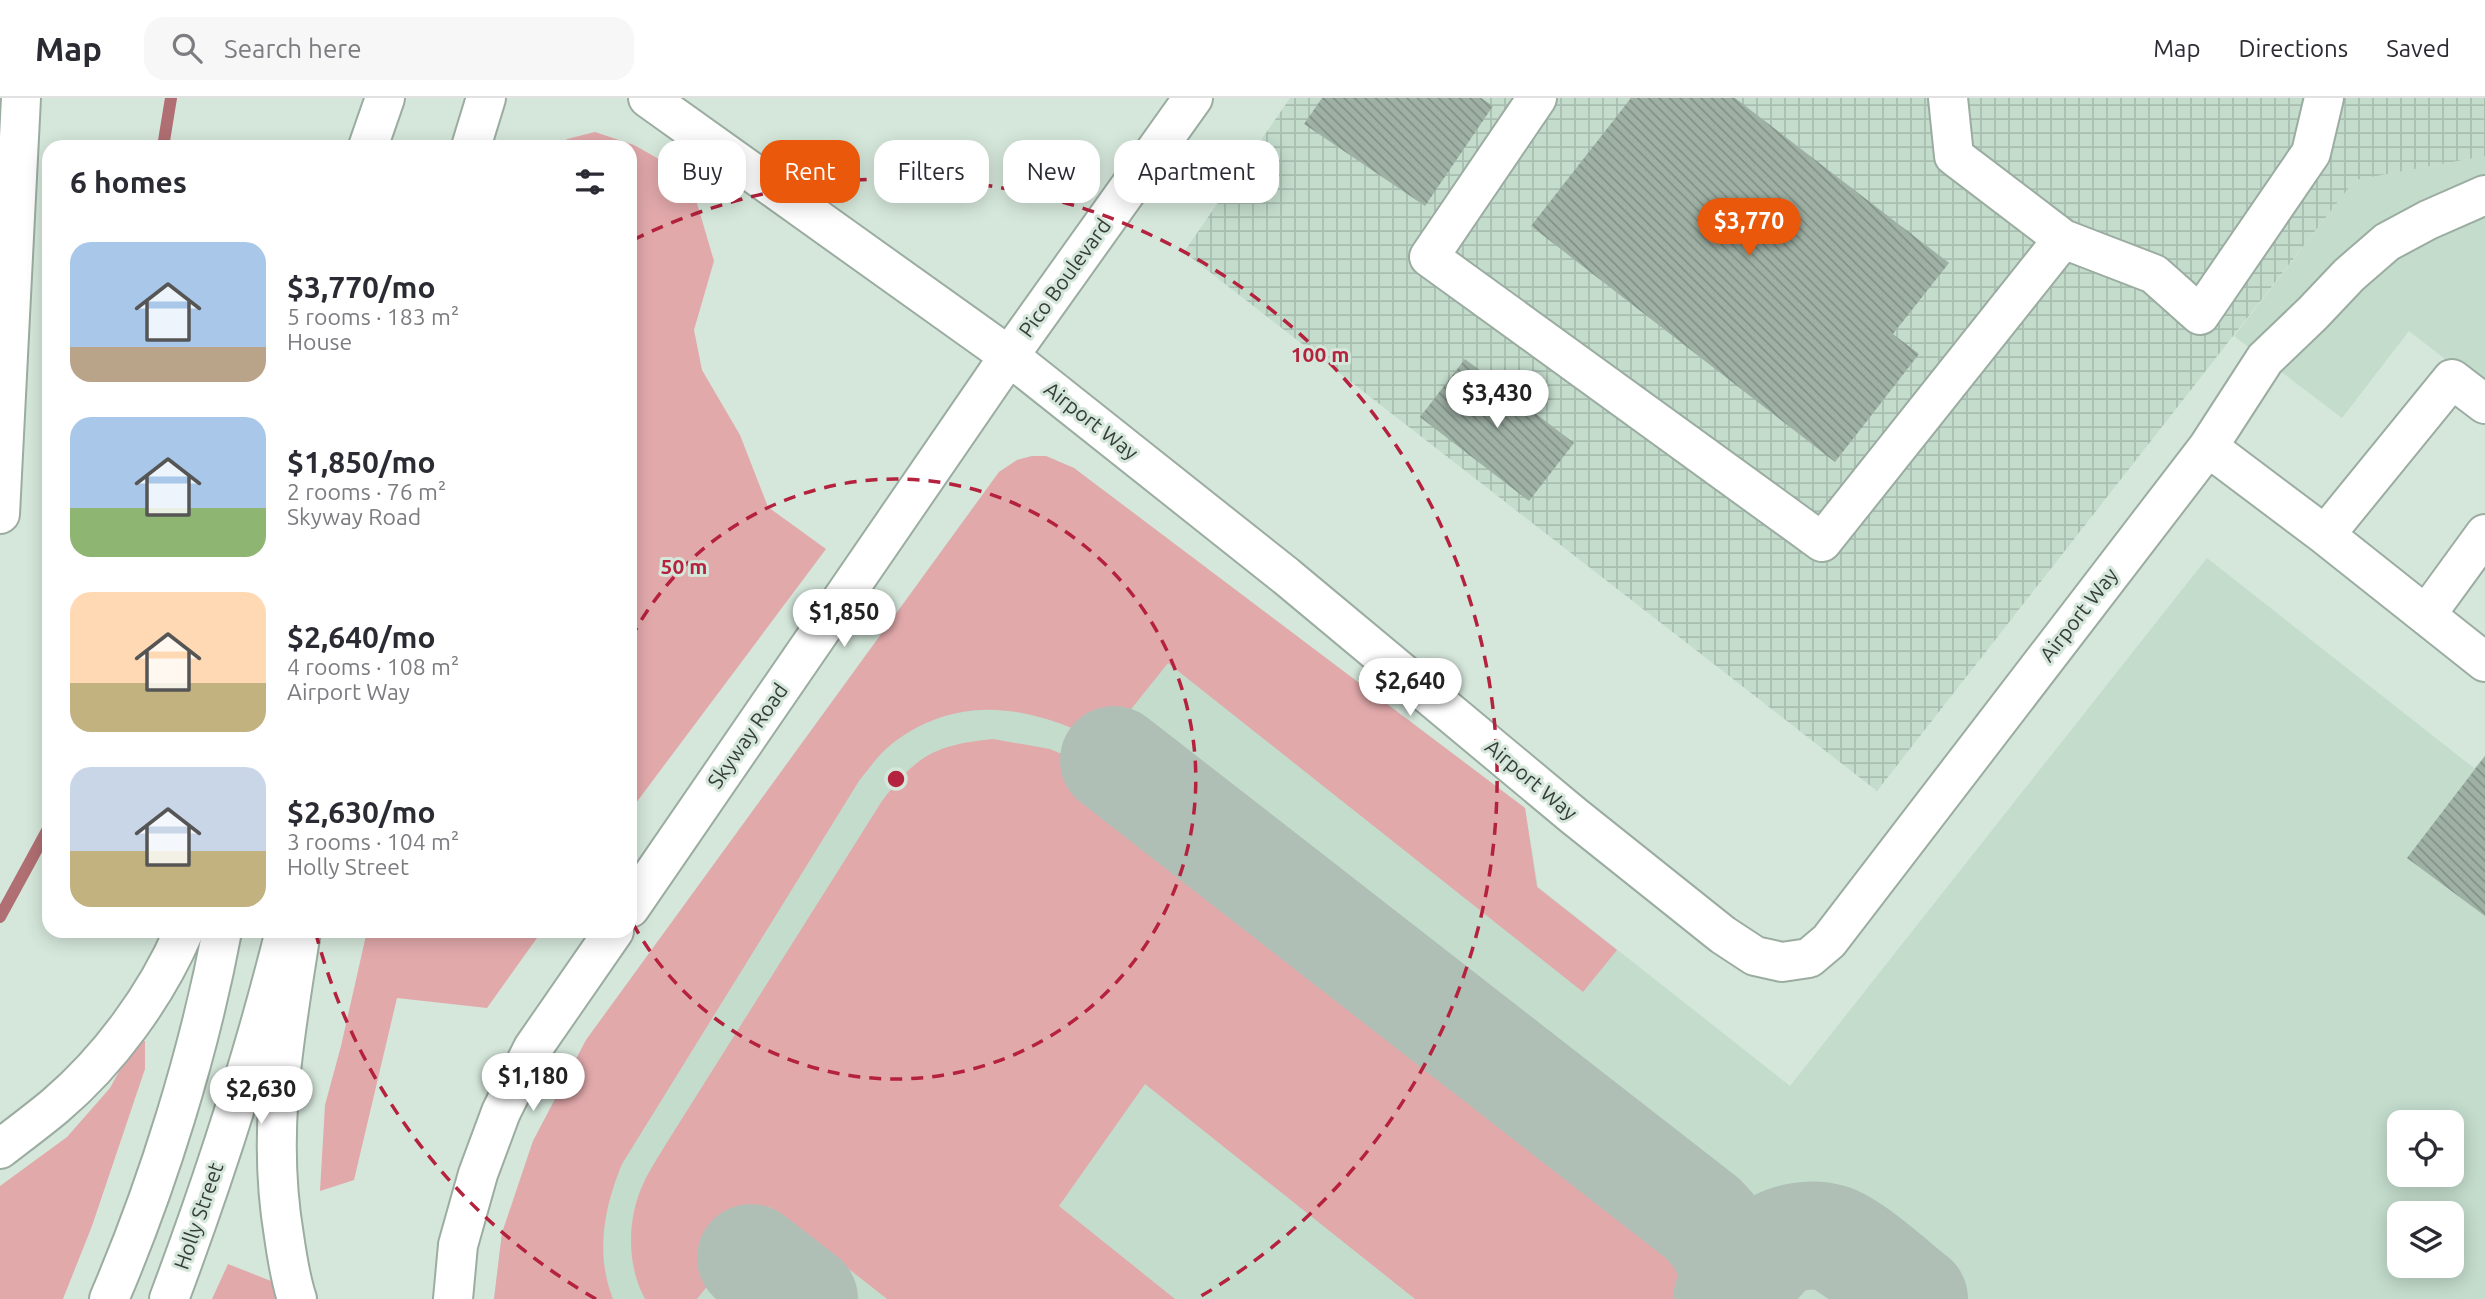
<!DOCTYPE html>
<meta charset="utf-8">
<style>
:root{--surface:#fff;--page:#f7f7f7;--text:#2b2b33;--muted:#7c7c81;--line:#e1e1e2;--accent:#ea580c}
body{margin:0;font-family:Ubuntu,sans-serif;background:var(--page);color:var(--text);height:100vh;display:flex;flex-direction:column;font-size:26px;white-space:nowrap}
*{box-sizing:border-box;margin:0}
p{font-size:23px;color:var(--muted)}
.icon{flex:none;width:38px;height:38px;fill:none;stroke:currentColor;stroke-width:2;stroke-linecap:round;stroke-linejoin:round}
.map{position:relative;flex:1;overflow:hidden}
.side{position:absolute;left:42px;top:42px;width:595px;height:798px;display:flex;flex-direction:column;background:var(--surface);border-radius:21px;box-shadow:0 4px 18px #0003}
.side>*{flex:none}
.top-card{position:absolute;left:658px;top:42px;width:665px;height:63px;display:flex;gap:14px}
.controls{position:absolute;left:2387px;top:1012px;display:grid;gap:14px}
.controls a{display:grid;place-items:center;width:77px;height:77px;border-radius:14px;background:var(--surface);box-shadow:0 4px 18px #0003;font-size:35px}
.price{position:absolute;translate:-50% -60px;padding:0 16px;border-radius:24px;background:#fff;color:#222;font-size:23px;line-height:46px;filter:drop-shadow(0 2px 4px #0008)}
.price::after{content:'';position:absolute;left:50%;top:42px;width:21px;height:16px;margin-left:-10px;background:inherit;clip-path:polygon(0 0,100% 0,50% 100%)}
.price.selected{background:var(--accent);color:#fff}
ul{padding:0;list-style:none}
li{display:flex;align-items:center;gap:21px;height:175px;padding:0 28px}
li span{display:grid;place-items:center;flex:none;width:196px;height:140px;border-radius:21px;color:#555}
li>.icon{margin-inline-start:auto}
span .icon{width:84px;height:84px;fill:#fffc;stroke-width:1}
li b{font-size:30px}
h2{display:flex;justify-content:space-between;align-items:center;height:84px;padding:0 28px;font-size:30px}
.chip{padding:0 24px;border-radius:21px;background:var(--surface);box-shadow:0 4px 18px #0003;font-size:24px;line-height:63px}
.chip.selected{background:var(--accent);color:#fff}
header{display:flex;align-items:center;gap:42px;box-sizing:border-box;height:98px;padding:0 35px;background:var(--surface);border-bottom:2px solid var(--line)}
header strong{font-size:33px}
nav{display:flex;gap:38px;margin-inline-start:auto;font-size:24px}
.search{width:490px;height:63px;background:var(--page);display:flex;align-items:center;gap:18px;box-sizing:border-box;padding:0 24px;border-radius:21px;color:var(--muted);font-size:26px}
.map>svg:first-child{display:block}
.built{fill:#c3dccc;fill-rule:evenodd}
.industrial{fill:url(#industrial-grid)}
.grass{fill:#e2a9ab}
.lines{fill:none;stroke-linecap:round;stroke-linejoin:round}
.stream{stroke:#b06f72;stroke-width:12}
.taxiway{stroke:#b0bfb5;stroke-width:108}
.building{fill:url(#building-back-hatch)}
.minor-casing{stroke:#9baca1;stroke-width:42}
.major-casing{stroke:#9baca1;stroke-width:42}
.highway-casing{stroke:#9baca1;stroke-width:42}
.minor{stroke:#fff;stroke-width:38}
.major{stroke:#fff;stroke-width:38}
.highway{stroke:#fff;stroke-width:38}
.ring{fill:none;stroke:#b4223d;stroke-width:3.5;stroke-dasharray:12 9}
.labels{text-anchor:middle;stroke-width:6;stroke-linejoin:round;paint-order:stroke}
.street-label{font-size:21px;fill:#363d38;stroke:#d5e7db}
.centre{fill:#b4223d;stroke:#d5e7db;stroke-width:3.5}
.ring-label{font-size:21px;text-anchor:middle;font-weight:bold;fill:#b4223d;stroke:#d5e7db;stroke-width:6;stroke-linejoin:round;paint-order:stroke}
</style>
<header>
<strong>Map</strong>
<div class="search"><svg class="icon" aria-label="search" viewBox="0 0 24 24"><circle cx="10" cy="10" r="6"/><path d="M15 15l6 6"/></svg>Search here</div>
<nav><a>Map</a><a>Directions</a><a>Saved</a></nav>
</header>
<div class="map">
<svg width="2485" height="1201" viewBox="0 0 2485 1201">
<defs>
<pattern id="industrial-grid" width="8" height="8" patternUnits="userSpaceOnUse" patternTransform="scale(1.75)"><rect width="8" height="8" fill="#c3dccc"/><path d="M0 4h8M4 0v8" fill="none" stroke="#a8beb0"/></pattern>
<pattern id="building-back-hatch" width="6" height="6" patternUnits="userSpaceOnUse" patternTransform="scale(1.75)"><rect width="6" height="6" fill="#9fb1a5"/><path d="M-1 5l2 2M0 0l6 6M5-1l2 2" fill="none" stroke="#829187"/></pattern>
</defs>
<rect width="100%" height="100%" fill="#d5e7db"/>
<path class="built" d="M2485 58V292L2409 233 2342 320 2234 238 2355 82Z
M1032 358H1046L1074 370 1525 710 1538 789 1790 988 2207 460 2474 670 2485 658V1201H494L502 1135 533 1043 586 942 999 374 1017 362ZM2399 1024H2452V1076H2399ZM2399 1115H2452V1167H2399Z"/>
<path class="industrial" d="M1290 0H2485V58L2355 82 1877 693 1184 154Z"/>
<path class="grass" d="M595 34 634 47 689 78 714 163 694 232 702 272 740 337 768 409 826 451 630 713V49H560L567 41Z
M1032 358H1046L1074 370 1525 710 1537 789 1617 852 1583 894 1168 565 1104 645C1031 607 955 593 887 650 876 660 868 672 859 683L622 1066C604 1110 595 1155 613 1201H494L502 1135 533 1043 586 942 999 374 1017 362Z
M993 641 1050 651 1076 662 1653 1124C1676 1150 1685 1165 1676 1201H1415L1145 986 1059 1108 1175 1201H887L770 1109 697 1201H645C626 1166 627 1119 644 1084 650 1071 659 1058 666 1046L882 703C917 657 935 647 993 641Z
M367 833H542L487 910 397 900 354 1082 320 1093 325 1007 341 948Z
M136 942 145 943V971L92 1128 63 1201H0V1088L67 1039 110 990Z
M228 1166 271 1183 276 1201H212Z"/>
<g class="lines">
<path class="stream" d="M163 49 171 0
M0 819 49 729"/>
<path class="taxiway" d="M1114 662 1702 1120C1725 1143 1739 1169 1727 1201
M751 1160 804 1201
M1731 1201C1744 1184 1756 1163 1772 1150 1786 1138 1812 1135 1830 1140 1850 1145 1895 1186 1914 1201"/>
</g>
<path class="building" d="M1322 0H1481L1493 8 1425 108 1304 26Z
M1631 0H1735L1949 165 1893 236 1919 256 1835 364 1531 128Z
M1465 261 1574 345 1529 403 1420 319Z
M2485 658V818L2407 760Z"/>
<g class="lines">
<defs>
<path id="minor" d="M648 0 1009 258 1286 478 1574 718 1723 837 1755 858 1782 864 1809 860 1829 843 2208 349 2265 261 2313 215 2349 177 2387 144 2428 122 2485 97
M1537 0 1429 159 1822 444 2063 141 1954 58 1948 0
M2063 141 2154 176 2200 217 2311 55 2324 0
M2208 349 2325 437 2485 564
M0 416 21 0
M2325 437 2452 281 2485 306
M2426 517 2485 436
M630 810 1009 258 1193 0
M453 1201 458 1147 478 1076 501 1014 533 950 614 833"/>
<path id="major" d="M368 49 385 0
M471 49 486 0
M109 1201C158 1087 199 955 222 833
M169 1201C214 1081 254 958 285 833"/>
<path id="highway" d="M0 1051C18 1037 37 1023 55 1008 109 962 156 898 184 833
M297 1201C290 1180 287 1159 284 1138 266 1031 285 938 301 833"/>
</defs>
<use href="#minor" class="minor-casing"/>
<use href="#major" class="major-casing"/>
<use href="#highway" class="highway-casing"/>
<use href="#minor" class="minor"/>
<use href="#major" class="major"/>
<use href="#highway" class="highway"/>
</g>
<g class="ring">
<path d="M631 540A300 300 0 1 1 631 822"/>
<path d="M596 1201A600 600 0 0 1 316 836M633 142A600 600 0 0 1 1196 1201"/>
</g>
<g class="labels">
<g class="street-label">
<text transform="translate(1065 180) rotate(-54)" y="7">Pico Boulevard</text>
<text transform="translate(1091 323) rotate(38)" y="7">Airport Way</text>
<text transform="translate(2079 517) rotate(-52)" y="7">Airport Way</text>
<text transform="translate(748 638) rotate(-55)" y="7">Skyway Road</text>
<text transform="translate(1531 682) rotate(40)" y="7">Airport Way</text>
<text transform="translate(199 1118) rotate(-71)" y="7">Holly Street</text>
</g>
</g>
<circle cx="896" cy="681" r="10" class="centre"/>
<g class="ring-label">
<text x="1320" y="264">100 m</text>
<text x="684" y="476">50 m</text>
</g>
</svg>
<div class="controls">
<a><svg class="icon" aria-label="locate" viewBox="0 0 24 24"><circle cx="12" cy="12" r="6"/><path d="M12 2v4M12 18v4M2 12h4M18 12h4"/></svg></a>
<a><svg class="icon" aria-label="layers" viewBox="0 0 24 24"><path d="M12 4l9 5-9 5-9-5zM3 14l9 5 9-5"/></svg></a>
</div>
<b class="price selected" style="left:1749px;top:160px">$3,770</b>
<b class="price" style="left:1497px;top:332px">$3,430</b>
<b class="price" style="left:844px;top:551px">$1,850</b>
<b class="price" style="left:1410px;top:620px">$2,640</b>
<b class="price" style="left:533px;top:1015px">$1,180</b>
<b class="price" style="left:261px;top:1028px">$2,630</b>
<div class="top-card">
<a class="chip">Buy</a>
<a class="chip selected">Rent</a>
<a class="chip">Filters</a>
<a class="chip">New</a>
<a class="chip">Apartment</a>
</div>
<section class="side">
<h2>6 homes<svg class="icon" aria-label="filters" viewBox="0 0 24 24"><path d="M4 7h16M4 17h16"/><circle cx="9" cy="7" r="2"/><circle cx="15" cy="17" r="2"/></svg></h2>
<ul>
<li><span style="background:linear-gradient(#a9c7e8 75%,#b9a48a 0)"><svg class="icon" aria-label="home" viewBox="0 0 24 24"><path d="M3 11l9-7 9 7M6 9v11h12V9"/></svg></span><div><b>$3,770/mo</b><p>5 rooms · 183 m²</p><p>House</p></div></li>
<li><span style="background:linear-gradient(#a9c7e8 65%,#8fb573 0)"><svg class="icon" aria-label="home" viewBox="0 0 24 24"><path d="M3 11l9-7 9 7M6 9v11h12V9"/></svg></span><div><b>$1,850/mo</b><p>2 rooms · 76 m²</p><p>Skyway Road</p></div></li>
<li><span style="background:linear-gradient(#ffd9b3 65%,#c2b280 0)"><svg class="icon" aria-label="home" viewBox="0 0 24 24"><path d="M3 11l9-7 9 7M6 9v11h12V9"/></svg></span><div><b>$2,640/mo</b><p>4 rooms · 108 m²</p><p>Airport Way</p></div></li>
<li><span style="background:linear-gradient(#c9d6e8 60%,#c2b280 0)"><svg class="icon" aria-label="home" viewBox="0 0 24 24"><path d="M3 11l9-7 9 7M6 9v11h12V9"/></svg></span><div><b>$2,630/mo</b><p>3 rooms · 104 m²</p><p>Holly Street</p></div></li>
</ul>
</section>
</div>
